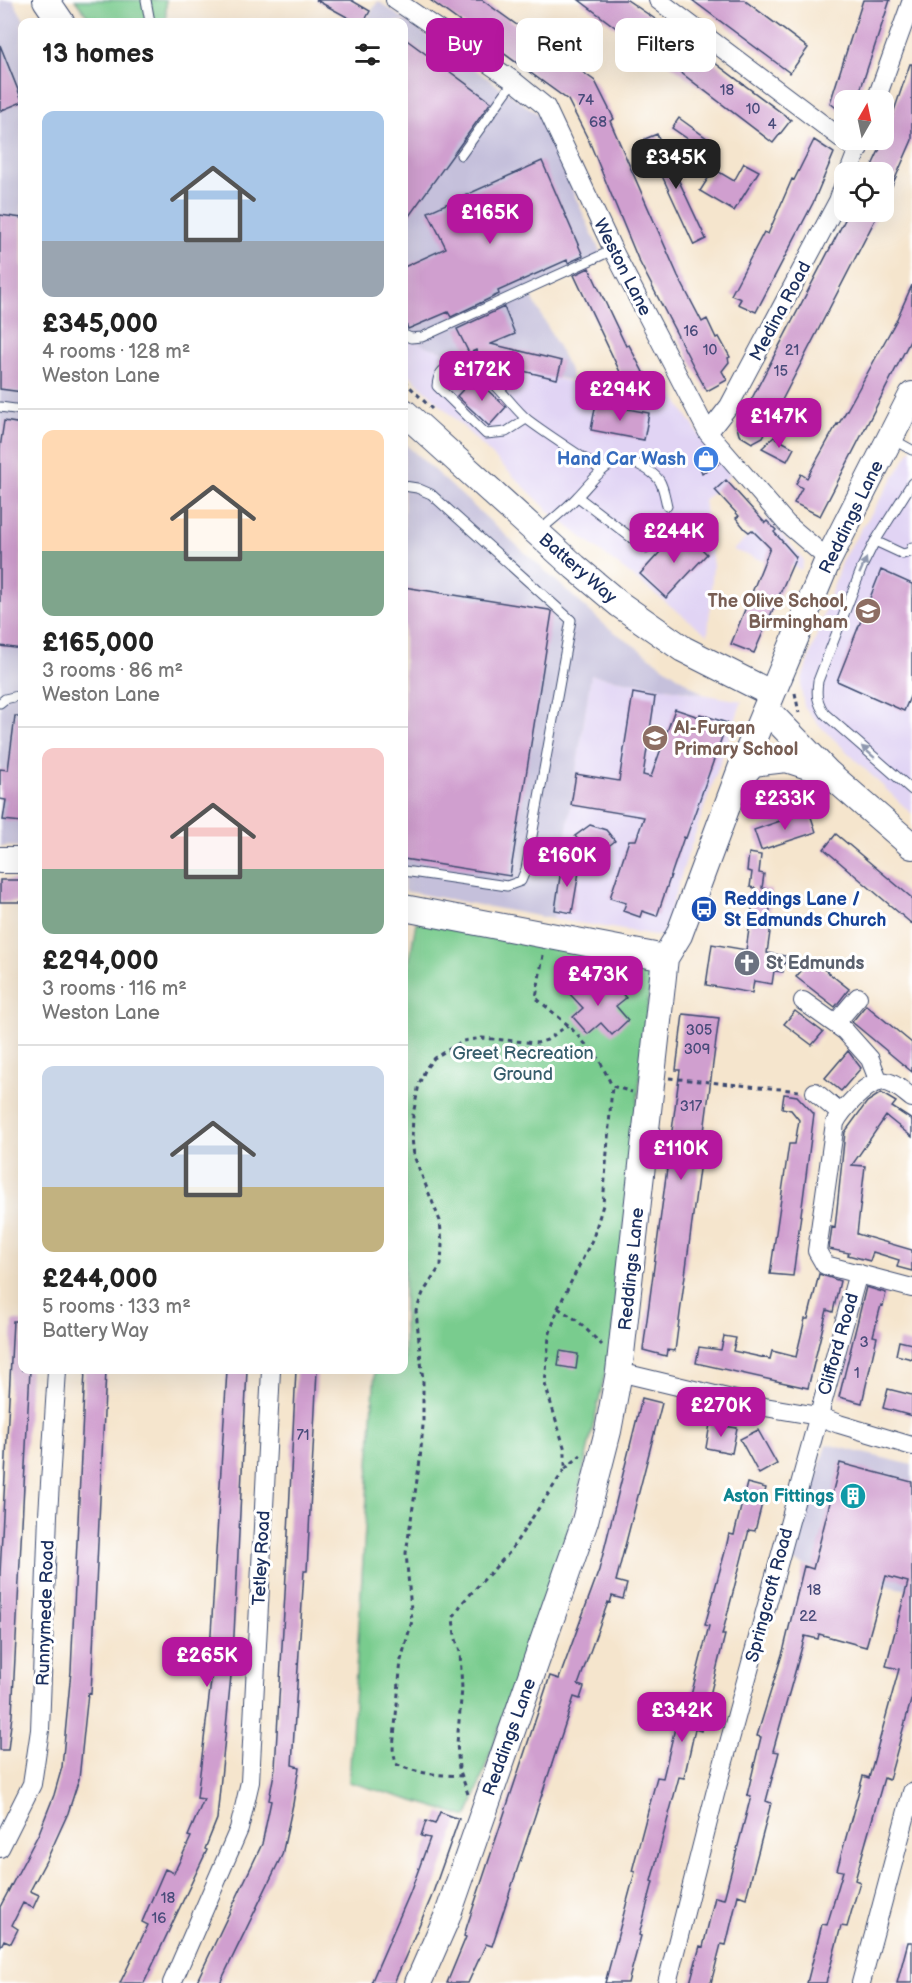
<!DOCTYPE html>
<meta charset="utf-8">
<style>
:root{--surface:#fff;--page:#f6f6f6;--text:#222;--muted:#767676;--line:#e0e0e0;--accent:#b5179e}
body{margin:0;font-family:"Balsamiq Sans",sans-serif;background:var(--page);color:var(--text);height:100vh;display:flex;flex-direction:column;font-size:22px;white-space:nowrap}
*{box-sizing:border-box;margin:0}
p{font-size:20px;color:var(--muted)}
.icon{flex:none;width:33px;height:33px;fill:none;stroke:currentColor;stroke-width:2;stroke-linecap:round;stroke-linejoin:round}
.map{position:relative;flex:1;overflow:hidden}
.panel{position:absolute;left:18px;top:18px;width:390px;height:1356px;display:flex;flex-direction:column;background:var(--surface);border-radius:12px;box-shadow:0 6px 24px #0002}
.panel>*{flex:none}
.top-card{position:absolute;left:426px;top:18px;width:396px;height:54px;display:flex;gap:12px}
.needle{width:39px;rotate:9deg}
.controls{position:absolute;left:834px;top:90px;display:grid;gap:12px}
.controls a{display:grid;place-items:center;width:60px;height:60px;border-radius:12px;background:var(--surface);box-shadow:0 6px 24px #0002;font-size:30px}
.price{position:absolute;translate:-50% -51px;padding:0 14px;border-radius:12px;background:var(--accent);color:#fff;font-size:20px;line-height:39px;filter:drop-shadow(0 2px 3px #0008)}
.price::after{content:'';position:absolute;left:50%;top:36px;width:18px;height:14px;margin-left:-9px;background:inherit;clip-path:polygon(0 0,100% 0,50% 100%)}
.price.current{background:#222;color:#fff}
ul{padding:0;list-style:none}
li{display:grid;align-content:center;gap:12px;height:318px;padding:0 24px}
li+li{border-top:2px solid var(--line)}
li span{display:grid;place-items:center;height:186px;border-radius:12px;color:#555}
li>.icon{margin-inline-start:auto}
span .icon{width:108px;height:108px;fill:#fffc;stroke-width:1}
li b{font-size:26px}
h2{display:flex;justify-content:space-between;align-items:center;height:72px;padding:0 24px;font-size:26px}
.pill{padding:0 21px;border-radius:12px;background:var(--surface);box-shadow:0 6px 24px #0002;font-size:21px;line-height:54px}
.pill.current{background:var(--accent);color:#fff}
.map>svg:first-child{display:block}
.built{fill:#e1d4f4}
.industrial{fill:#c5c0db}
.green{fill:#79cc8e;stroke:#4a7e76;stroke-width:1.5}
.building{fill:#d09fcf}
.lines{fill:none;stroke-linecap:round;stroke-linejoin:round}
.lane-casing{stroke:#3c4a6f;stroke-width:11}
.street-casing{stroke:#3c4a6f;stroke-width:20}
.secondary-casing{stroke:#3c4a6f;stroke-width:28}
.path{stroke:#3c4a6f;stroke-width:3;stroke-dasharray:4.5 4.5;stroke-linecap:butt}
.lane{stroke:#fff;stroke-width:9}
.street{stroke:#fff;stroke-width:18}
.secondary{stroke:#fff;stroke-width:26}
.oneway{fill:#8d97ae}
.labels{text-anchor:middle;stroke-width:6;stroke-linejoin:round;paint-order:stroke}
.number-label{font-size:15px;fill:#484b7a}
.street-label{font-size:18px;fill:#1b2f5e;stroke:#fff}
.shop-label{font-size:18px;font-weight:bold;fill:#366cbe;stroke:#fff;text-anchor:end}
.education-label{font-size:18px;font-weight:bold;fill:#785e54;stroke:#fff;text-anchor:end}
.transit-label{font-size:18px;font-weight:bold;fill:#164399;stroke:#fff;text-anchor:start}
.worship-label{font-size:18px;font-weight:bold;fill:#5b616d;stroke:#fff;text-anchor:start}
.park-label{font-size:18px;fill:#375e6c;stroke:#fff}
.culture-label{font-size:18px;font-weight:bold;fill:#0d838f;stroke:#fff;text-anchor:end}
</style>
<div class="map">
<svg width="912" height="1983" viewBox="0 0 912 1983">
<rect width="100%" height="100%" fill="#fff"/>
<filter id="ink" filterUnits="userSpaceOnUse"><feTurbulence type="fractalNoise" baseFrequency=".0167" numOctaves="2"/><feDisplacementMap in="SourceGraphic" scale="12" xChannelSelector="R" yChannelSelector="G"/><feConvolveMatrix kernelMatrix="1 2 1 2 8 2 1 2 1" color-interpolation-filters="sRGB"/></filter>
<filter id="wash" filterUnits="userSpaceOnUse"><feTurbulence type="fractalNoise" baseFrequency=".008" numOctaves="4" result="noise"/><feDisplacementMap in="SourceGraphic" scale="24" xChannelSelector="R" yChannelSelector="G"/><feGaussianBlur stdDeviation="1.35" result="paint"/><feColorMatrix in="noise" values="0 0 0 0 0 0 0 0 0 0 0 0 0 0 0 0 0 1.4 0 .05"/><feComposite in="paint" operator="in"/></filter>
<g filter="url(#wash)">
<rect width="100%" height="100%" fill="#f5e5cd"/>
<path class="built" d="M404 336 428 347 481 361 629 395 666 384 706 445 731 475 704 500 713 566 708 635 552 514 404 369Z
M912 448V814L818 724 804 706 801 689 802 679 842 560Z
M768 519 804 560 801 570 767 554 764 561 733 550Z
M591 675 742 701 687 857 662 936 553 919Z"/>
<path class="industrial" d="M0 0H13L25 22H22V847L0 846Z
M378 1 538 114 604 260 530 293 569 368 573 381 481 361 428 347 404 336V22H365Z
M404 443 606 626 703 694 591 675 553 919 404 891Z
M826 1444 912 1465V1591L834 1574 793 1562Z"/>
<path class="green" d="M75 0H166V22H92Z
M416 922 652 964 613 1338 572 1520 468 1817 349 1782 375 1370H404V995Z"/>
<g id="blocks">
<path class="building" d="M316 0H351L370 11 364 22H356Z
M430 0H482L595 81 614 119 610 121 678 276 702 322 707 319 716 338 719 337 730 357 728 358 729 362 722 371 727 380 707 391 697 373 638 259 589 141 568 100Z
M579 0H627L667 27 791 120 773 143 629 33 627 36Z
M692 0H744L808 48 790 73Z
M863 0H890L857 100H844V114L830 103Z
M404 38 491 102 404 223Z
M0 45 22 100V102L0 111Z
M910 64H912V140L884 204V172H869L884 140Z
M679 118 708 139 701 148 672 128Z
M657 134 706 239 694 245 645 139Z
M814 140 834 153 813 203 756 312 738 304 741 299 731 295 764 232 768 234 792 179 794 180Z
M542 161 583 256 568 263 567 260 498 291 499 294 451 317 448 312 408 329 404 319V267L446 248 428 212Z
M744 163 759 171 734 211 700 191 714 169 734 181Z
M849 212H879L763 437 752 443 739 435 737 427Z
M0 215 22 218V392L0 389Z
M589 268 626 346 629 345 644 374 645 373 653 386 630 393 574 275Z
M912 285V337L820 516 794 503 802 488 796 484 801 474 807 478 837 424 838 425 847 410 896 321Z
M504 307 515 334 491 344 562 361 557 379 481 361 476 350 469 353 457 329Z
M474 378 506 407 489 426 457 396Z
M596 403 649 413 644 440 591 430Z
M4 421 22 424V649L0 646V448Z
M774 437 794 448 787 461 762 448Z
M706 448 718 464 702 473 696 455Z
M726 480 765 523 767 521 776 530 774 532 796 557 754 653 731 644 770 548 752 530 749 532 745 529 736 518 739 516 715 490Z
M681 529 707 554 666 598 640 574Z
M881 570 912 584V692L904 711 837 681Z
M404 587 549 610 552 612 510 876 404 859Z
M633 693 655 697 643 775 651 777 675 709 699 717 700 714 727 723 686 838 684 837 657 916 642 911 640 917 623 911 626 903 610 898 629 840H636L644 817 571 805 576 774 619 781Z
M15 716H22V822L3 820 6 800 0 799V769L8 770Z
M809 811 816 832 761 850 754 830Z
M590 825 606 830 615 841 593 858 575 836Z
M836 834 912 898V924L824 849Z
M749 853 761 855 759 873 764 874 762 888 772 890 769 917 772 918 767 953 786 956 783 972 774 971 772 984 754 981 752 993 706 985 712 944 746 950 755 888 750 887 752 872 747 871Z
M562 863 580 866 572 913 555 910Z
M0 880H22V902H0Z
M811 959 849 989 835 1007 796 977Z
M582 978 596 994 611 981 626 998 616 1006 628 1020 612 1035 601 1023 588 1034 573 1017 583 1008 567 991Z
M866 1005 912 1043V1072L852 1022Z
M795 1011 823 1032 812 1045 784 1024Z
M683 1014 719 1018 675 1351 667 1350 666 1356 643 1350 680 1070H676Z
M848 1051 861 1068 841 1091 825 1078Z
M881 1093 896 1102 892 1107 912 1120V1137L886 1116 852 1165 865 1166 857 1234 912 1250V1271L897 1267 899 1260 873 1252 870 1261 848 1255 849 1253 829 1249 832 1227 835 1228 845 1132 867 1102Z
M784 1094 797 1096 814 1114 793 1276 770 1274 789 1144H795L799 1120 791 1110 782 1108Z
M819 1274 840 1281 833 1312 827 1310 808 1388 696 1363 699 1347 721 1350 724 1336 736 1338 733 1351 770 1359 772 1351 796 1357 805 1319H808Z
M866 1287 886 1293 883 1306 881 1305 873 1336 877 1337 862 1403 839 1397Z
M13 1321H22V1370H30L12 1715 8 1750H0V1573Z
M899 1341 912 1344V1359L896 1355Z
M560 1351 578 1354 576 1369 558 1366Z
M85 1370H106L91 1694 88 1693 79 1779 68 1813 48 1857 30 1891 39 1895 33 1908 23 1903 12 1925 18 1929 11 1943 4 1940 0 1948V1907L39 1833 54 1795 62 1767 71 1671Z
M227 1370H247L233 1655 217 1819 205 1849 207 1850 144 1983H120L148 1925 142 1922 165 1869 174 1873 191 1837 188 1836 204 1799 197 1798 211 1681 213 1650H210Z
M296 1370H317L307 1571H304L292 1765 299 1767 293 1804 282 1855 220 1983H196L262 1844 271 1801 269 1800 275 1768 285 1594Z
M888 1389 912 1395V1416L883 1408Z
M642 1398 662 1403 616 1581 627 1584 623 1599 612 1596 610 1603 608 1602 578 1685 584 1687 580 1699 574 1697 492 1946 486 1944 468 1983H447L466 1937 464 1936 467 1926 550 1676 559 1679 599 1570Z
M710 1424 737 1428 732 1453 706 1448Z
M758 1430 777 1464 759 1474 740 1439Z
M840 1463 912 1482V1697L889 1780 884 1778 863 1852 855 1880 860 1882 847 1927 841 1926 826 1983H807L822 1924 827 1925 843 1871 837 1870 863 1776 869 1778 899 1669 886 1666 908 1582 886 1576 866 1647 819 1634 818 1639 805 1636 773 1751 779 1752 766 1801 771 1803 746 1898 738 1895 726 1945 721 1944 711 1983H690L700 1946 703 1947 715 1897 724 1899 751 1796 747 1795 761 1737 757 1736 784 1648 804 1566 813 1569Z
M747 1483 766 1488 755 1531 749 1530 722 1635H725L701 1731 695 1729 684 1778 679 1777 651 1881 653 1882 639 1935 641 1936 628 1983H605L635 1872 632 1871 657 1777 663 1778 675 1728 682 1730 709 1626 705 1625 726 1548 729 1534 734 1535Z
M440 1812 459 1819 431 1898 394 1983H371L410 1893 430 1838 421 1836 426 1821 435 1824Z
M908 1942H912V1983H897Z"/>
</g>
</g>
<g filter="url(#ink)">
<use href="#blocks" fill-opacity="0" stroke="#3c4a6f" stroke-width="1.5"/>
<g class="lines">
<defs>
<path id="lane" d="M146 0 150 22
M461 155 514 81
M404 335 411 338 422 337 613 250
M0 407 22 410
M526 419 506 432 486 434 437 386C438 375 441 369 452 367 486 359 506 403 528 420 552 438 577 453 601 470
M892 439 912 450
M912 483 874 543 863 565 818 681C816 695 817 702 825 714L912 790
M404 486 417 488 431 494 571 620 526 869 521 881 507 886 404 871
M578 497 646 549
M539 531C552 520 566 509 577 497 595 479 612 449 641 466 663 478 662 484 667 506
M875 541 903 554 910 552 912 547
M0 703 5 699 22 695"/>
<path id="street" d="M395 0 514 81 546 107 613 250 708 433 786 523 821 553 827 562
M658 0 858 151
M876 100 912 0
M849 172 861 141
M708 433 729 406 838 201 844 184
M803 1001 845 1031 870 1059 879 1082
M835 1024 858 997
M815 1092 840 1113
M912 1098C904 1092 891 1079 879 1082 865 1084 841 1111 835 1123L817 1251 825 1265 912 1288
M619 1372 765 1407 818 1416 839 1424 912 1446
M0 1848 32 1784 40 1730 48 1515 57 1370
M172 1983 239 1829 250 1782 271 1370
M667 1983 715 1794 858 1273
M861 1983 912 1792"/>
<path id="secondary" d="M46 0 61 22
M404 412 575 567 619 604 683 649 772 694
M766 709 827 772 912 846
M738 780 753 763 786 759 823 771
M0 860H22
M404 908 665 958
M418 1983 447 1917 585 1521 608 1431 619 1372 665 958 679 935 742 766 827 562 912 395"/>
</defs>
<use href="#lane" class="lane-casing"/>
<use href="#street" class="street-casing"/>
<use href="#secondary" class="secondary-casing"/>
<path class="path" d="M404 381 432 409
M795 693 799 713
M543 955 536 998 568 1025 599 1059 612 1086 632 1092
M669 1078 800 1091
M558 1308 578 1321 602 1345
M565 1469 581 1455
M462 1776C439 1775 417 1774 396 1764L393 1749 401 1660 412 1621 406 1553 420 1460 423 1425V1381L416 1311 423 1293 441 1265 442 1244 440 1221 414 1156 412 1138 413 1115 419 1084 426 1068 434 1058 463 1041 482 1038 537 1043 547 1040 568 1025
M468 1794 459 1768 457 1743 462 1689 460 1652 455 1636 453 1618 462 1603 508 1554 565 1469V1450L545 1384 549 1336 558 1308 593 1238 603 1205 612 1086"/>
<use href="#lane" class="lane"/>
<use href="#street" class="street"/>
<use href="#secondary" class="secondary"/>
</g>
<defs><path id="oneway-solid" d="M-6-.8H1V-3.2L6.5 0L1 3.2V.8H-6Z" transform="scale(1.5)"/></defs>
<g class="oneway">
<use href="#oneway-solid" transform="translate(863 566) rotate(-66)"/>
<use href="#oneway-solid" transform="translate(868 752) rotate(-139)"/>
</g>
</g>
<defs>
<symbol id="shop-disc" viewBox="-11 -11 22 22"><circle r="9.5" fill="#3f7fe0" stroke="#fff"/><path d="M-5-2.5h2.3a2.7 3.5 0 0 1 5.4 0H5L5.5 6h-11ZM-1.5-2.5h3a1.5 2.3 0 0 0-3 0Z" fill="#fff"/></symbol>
<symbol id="school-disc" viewBox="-11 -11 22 22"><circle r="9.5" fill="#8d6e63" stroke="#fff"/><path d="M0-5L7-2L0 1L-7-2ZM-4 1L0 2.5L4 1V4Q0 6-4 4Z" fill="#fff"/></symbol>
<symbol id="bus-disc" viewBox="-11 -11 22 22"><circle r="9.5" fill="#1a4fb4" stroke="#fff"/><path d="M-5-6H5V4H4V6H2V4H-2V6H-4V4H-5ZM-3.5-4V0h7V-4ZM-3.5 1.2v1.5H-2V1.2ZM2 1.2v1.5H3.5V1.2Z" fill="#fff"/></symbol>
<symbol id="church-disc" viewBox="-11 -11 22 22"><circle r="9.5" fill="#6b7280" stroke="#fff"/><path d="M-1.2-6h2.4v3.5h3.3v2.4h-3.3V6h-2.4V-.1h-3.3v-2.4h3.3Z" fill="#fff"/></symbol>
<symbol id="building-disc" viewBox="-11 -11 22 22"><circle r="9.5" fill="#0f9aa8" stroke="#fff"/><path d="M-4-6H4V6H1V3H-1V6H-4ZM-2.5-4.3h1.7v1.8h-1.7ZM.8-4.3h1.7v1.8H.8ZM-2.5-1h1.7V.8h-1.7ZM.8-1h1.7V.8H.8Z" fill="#fff"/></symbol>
</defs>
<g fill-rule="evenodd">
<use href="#shop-disc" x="691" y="444" width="30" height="30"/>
<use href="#school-disc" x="853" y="596" width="30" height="30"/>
<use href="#school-disc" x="640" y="723" width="30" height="30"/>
<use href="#bus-disc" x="689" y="894" width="30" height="30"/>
<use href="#church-disc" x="732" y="948" width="30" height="30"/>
<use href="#building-disc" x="838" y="1481" width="30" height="30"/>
</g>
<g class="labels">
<g class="number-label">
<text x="727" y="95">18</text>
<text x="586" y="105">74</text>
<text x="753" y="114">10</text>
<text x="598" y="127">68</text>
<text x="772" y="129">4</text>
<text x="691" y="336">16</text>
<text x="710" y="355">10</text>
<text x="792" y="355">21</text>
<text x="781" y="376">15</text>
<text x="699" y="1035">305</text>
<text x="697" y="1054">309</text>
<text x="691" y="1111">317</text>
<text x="864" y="1347">3</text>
<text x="857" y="1378">1</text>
<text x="303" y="1440">71</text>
<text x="814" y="1595">18</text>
<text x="808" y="1621">22</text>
<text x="168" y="1903">18</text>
<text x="159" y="1923">16</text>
</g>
<g class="street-label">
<text transform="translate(623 267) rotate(63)" y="6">Weston Lane</text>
<text transform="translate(780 311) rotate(-62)" y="6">Medina Road</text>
<text transform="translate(851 517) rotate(-64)" y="6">Reddings Lane</text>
<text transform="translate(578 568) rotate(41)" y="6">Battery Way</text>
<text transform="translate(631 1269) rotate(-84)" y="6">Reddings Lane</text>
<text transform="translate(838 1344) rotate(-74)" y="6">Clifford Road</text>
<text transform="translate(261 1558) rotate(-87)" y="6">Tetley Road</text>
<text transform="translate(769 1595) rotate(-75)" y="6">Springcroft Road</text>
<text transform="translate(45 1613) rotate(-88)" y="6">Runnymede Road</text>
<text transform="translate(509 1737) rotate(-70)" y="6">Reddings Lane</text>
</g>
<g class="shop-label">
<text x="686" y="465">Hand Car Wash</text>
</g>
<g class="education-label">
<text x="848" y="607">The Olive School,<tspan x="848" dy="21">Birmingham</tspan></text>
<text x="674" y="734" text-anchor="start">Al-Furqan<tspan x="674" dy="21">Primary School</tspan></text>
</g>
<g class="transit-label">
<text x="724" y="905">Reddings Lane /<tspan x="724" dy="21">St Edmunds Church</tspan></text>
</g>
<g class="worship-label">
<text x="766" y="969">St Edmunds</text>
</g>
<g class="park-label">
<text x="523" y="1059">Greet Recreation<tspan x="523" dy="21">Ground</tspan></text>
</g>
<g class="culture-label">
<text x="834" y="1502">Aston Fittings</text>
</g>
</g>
</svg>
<div class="controls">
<a><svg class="needle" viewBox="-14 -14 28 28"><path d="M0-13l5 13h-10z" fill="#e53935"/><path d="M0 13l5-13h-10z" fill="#767676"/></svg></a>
<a><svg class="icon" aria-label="locate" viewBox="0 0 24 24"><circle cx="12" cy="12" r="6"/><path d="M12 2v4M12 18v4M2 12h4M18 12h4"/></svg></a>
</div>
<b class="price current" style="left:676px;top:190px">£345K</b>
<b class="price" style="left:490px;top:245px">£165K</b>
<b class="price" style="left:482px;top:402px">£172K</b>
<b class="price" style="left:620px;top:422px">£294K</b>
<b class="price" style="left:779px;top:449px">£147K</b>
<b class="price" style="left:674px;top:564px">£244K</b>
<b class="price" style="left:785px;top:831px">£233K</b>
<b class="price" style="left:567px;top:888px">£160K</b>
<b class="price" style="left:598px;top:1007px">£473K</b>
<b class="price" style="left:681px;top:1181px">£110K</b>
<b class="price" style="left:721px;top:1438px">£270K</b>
<b class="price" style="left:207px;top:1688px">£265K</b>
<b class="price" style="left:682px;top:1743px">£342K</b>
<div class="top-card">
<a class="pill current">Buy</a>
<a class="pill">Rent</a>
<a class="pill">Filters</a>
</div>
<section class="panel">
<h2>13 homes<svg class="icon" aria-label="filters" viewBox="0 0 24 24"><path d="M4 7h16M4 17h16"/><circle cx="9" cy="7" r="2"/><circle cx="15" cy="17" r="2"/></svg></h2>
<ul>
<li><span style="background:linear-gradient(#a9c7e8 70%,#9aa5b1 0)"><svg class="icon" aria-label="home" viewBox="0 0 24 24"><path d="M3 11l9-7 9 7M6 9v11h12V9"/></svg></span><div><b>£345,000</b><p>4 rooms · 128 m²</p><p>Weston Lane</p></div></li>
<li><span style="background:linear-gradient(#ffd9b3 65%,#7fa58c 0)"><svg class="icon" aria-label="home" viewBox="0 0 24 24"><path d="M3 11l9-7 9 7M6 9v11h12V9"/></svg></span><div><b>£165,000</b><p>3 rooms · 86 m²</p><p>Weston Lane</p></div></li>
<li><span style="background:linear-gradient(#f6c9c9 65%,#7fa58c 0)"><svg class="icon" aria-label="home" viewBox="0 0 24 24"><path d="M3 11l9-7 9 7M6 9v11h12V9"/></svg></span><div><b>£294,000</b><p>3 rooms · 116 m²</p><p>Weston Lane</p></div></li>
<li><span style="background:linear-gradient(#c9d6e8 65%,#c2b280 0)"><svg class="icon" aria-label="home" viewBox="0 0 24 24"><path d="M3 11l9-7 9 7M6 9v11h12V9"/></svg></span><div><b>£244,000</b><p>5 rooms · 133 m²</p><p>Battery Way</p></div></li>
</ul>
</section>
</div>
